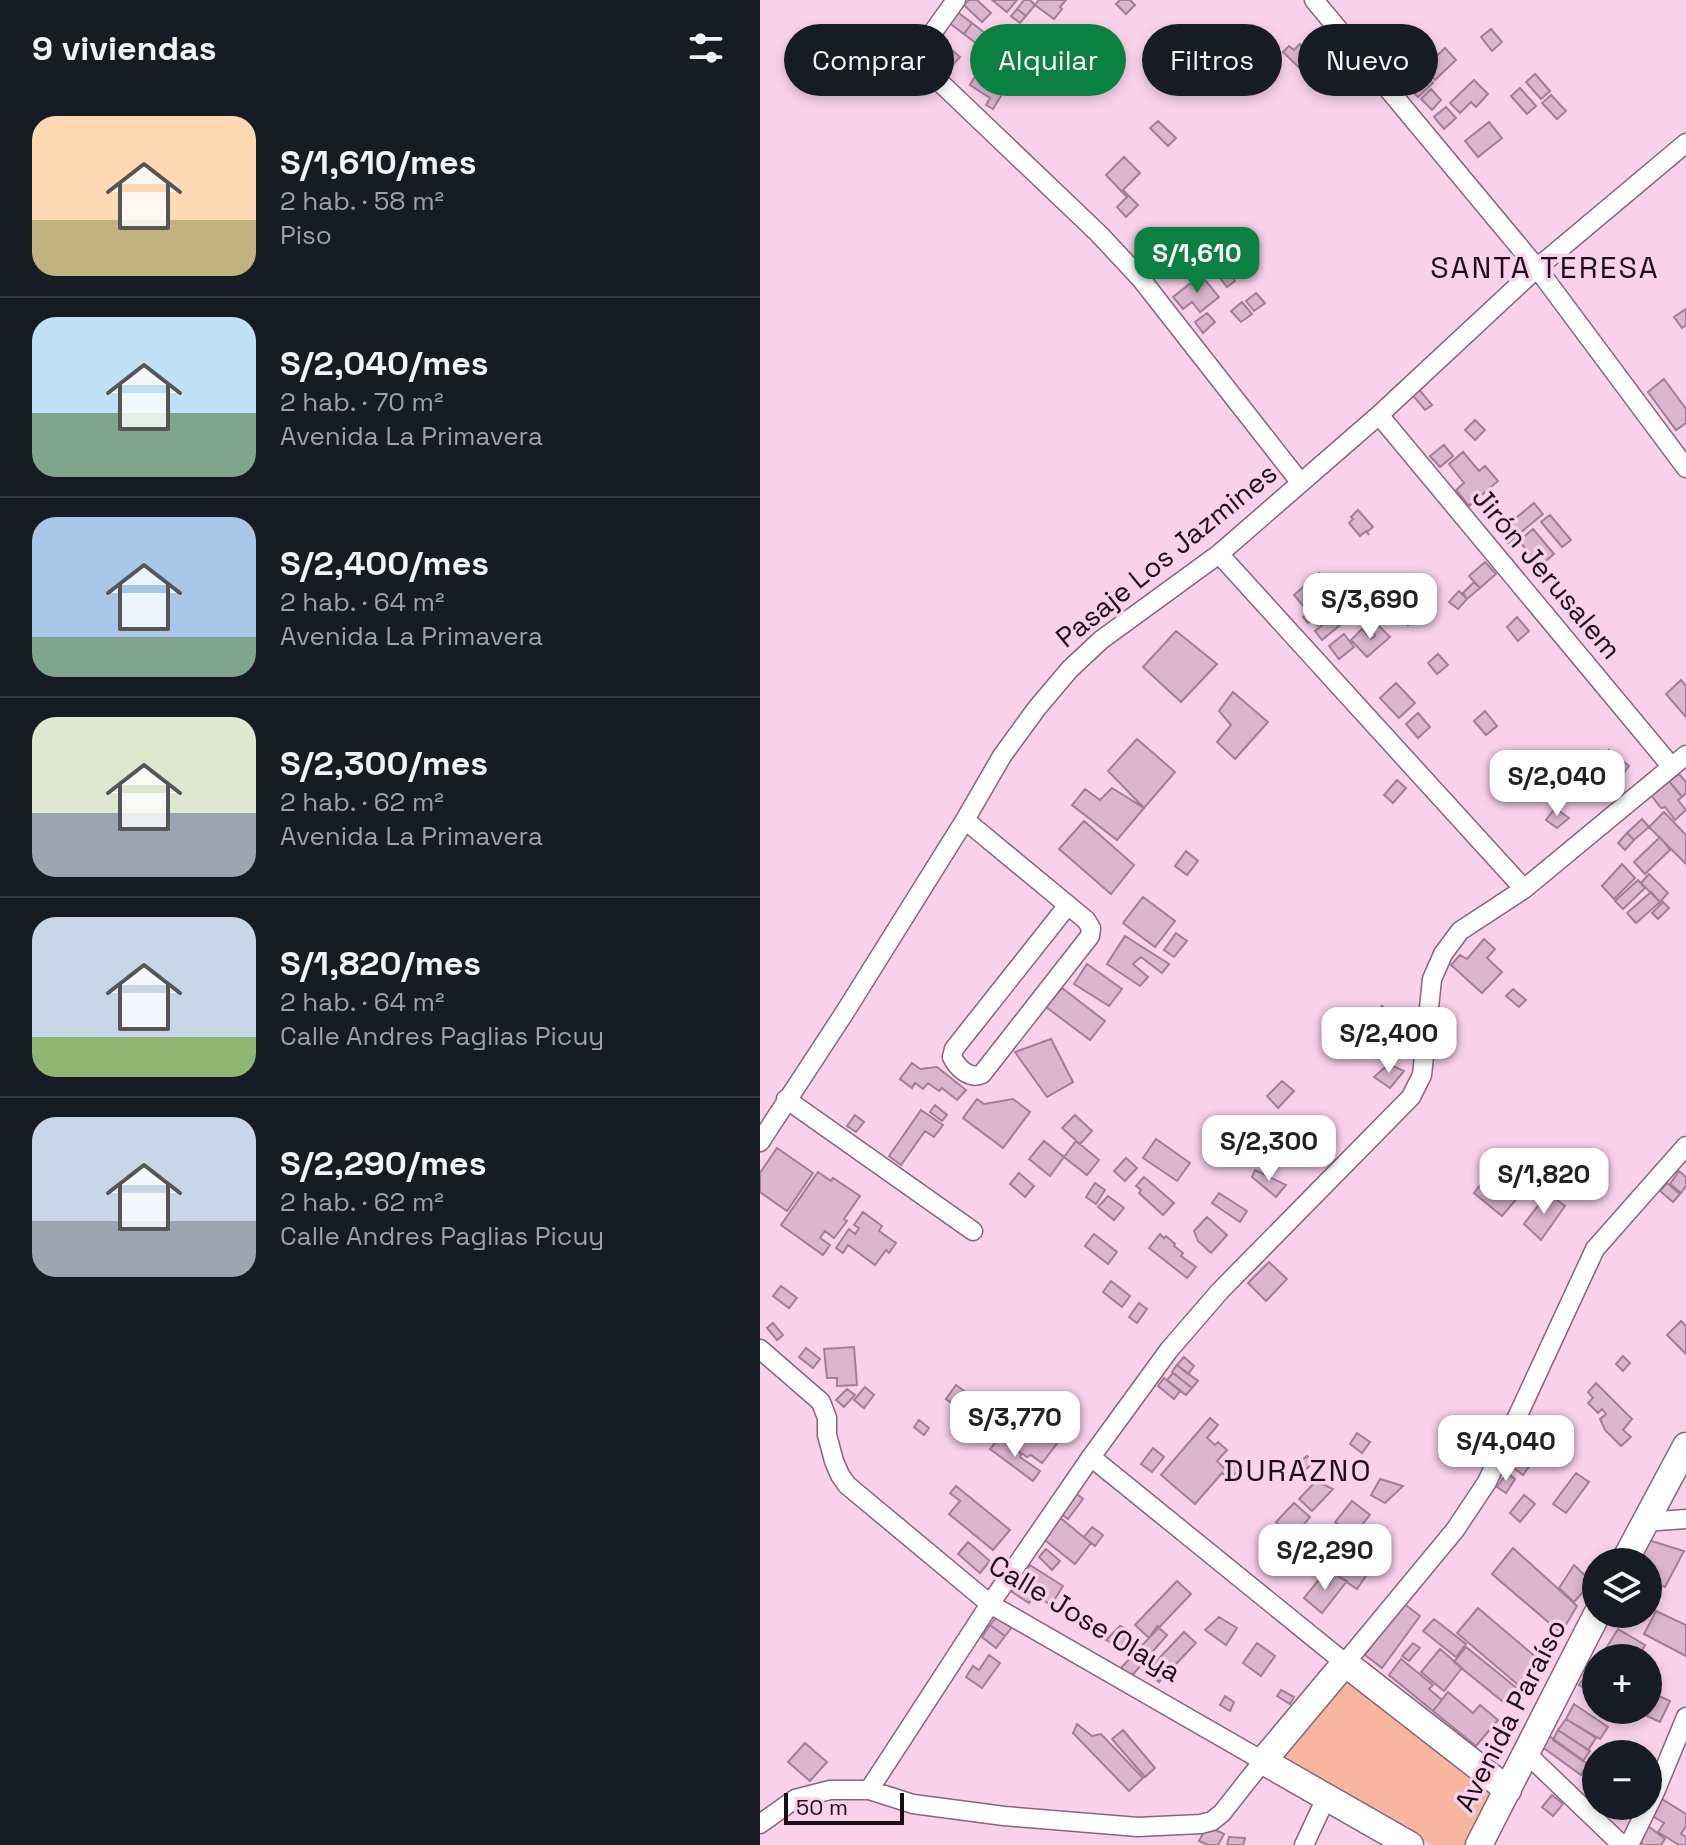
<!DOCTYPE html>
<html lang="es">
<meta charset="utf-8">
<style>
:root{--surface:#171b24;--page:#242831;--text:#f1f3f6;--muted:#9ea1a6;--line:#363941;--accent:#0b8043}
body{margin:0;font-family:"Space Grotesk",sans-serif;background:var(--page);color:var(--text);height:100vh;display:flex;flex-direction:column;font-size:30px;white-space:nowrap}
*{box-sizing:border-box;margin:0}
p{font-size:26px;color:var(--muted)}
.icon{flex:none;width:44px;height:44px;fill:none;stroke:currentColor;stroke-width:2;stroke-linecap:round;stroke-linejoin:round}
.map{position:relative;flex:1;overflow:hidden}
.drawer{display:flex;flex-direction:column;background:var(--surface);width:760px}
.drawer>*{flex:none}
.banner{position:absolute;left:24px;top:24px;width:760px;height:72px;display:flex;gap:16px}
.buttons{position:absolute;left:822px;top:1548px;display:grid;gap:16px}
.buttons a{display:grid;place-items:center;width:80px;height:80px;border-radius:50%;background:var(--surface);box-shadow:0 4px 12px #0003;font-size:40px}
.scale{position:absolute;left:24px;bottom:20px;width:120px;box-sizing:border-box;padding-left:8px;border:4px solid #1b0e17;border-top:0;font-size:22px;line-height:28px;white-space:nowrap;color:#1b0e17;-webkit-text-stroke:6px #f9d1eb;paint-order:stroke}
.price{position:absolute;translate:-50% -68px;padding:0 18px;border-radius:16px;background:#fff;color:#222;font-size:26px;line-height:52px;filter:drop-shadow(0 2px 4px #0008)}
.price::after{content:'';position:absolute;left:50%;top:48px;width:24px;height:18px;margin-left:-12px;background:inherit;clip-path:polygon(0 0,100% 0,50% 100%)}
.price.current{background:var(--accent);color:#fff}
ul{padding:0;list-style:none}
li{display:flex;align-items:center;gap:24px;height:200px;padding:0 32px}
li+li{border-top:2px solid var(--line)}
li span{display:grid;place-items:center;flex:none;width:224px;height:160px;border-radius:24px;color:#555}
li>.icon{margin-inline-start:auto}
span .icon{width:96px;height:96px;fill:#fffc;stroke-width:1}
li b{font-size:34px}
h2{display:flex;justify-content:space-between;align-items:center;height:96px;padding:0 32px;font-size:34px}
.tag{padding:0 28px;border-radius:36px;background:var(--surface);box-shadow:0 4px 12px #0003;font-size:28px;line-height:72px}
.tag.current{background:var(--accent);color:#fff}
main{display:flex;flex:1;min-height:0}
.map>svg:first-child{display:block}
.green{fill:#f8b6a1}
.building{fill:#dcb5ce;stroke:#a37f97;stroke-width:2}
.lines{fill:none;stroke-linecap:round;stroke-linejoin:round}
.street-casing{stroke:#88657c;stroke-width:21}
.secondary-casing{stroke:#88657c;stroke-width:29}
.street{stroke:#fff;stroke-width:18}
.secondary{stroke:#fff;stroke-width:26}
.labels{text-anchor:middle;stroke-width:7;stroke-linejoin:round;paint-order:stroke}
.street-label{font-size:28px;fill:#1b0e17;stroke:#f9d1eb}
.neighbourhood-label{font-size:30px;letter-spacing:2px;fill:#1b0e17;stroke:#f9d1eb}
</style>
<main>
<section class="drawer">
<h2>9 viviendas<svg class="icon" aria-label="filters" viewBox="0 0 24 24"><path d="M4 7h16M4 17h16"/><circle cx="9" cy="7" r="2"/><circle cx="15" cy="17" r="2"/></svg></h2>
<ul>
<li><span style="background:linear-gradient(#ffd9b3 65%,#c2b280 0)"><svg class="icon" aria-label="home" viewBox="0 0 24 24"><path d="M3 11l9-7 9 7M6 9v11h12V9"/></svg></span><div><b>S/1,610/mes</b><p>2 hab. · 58 m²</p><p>Piso</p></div></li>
<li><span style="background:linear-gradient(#bfe0f5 60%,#7fa58c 0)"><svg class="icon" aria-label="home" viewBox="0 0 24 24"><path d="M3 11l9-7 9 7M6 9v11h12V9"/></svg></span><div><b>S/2,040/mes</b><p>2 hab. · 70 m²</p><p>Avenida La Primavera</p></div></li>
<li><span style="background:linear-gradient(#a9c7e8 75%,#7fa58c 0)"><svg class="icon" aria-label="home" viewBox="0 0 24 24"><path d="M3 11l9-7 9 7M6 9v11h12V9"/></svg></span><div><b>S/2,400/mes</b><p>2 hab. · 64 m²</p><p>Avenida La Primavera</p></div></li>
<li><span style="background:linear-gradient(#dfe7d0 60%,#9aa5b1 0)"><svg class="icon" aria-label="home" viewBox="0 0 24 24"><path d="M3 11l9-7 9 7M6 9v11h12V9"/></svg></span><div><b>S/2,300/mes</b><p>2 hab. · 62 m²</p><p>Avenida La Primavera</p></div></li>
<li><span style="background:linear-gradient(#c9d6e8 75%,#8fb573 0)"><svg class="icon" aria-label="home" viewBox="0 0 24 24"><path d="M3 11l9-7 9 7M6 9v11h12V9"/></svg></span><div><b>S/1,820/mes</b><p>2 hab. · 64 m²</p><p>Calle Andres Paglias Picuy</p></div></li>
<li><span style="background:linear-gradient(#c9d6e8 65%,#9aa5b1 0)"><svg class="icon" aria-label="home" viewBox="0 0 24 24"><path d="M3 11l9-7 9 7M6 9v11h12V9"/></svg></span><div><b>S/2,290/mes</b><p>2 hab. · 62 m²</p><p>Calle Andres Paglias Picuy</p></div></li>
</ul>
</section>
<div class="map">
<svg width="926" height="1845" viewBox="0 0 926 1845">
<rect width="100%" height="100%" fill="#f9d1eb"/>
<path class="green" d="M587 1672 734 1788 706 1845H672L514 1759Z"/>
<path class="building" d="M209 0H217L231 13 222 22 204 5Z
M232 0H257L247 12Z
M264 0H270L275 5 266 16 257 9Z
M279 0H306L300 7 302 9 294 19 275 5Z
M360 0H370L375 5 366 14 356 4Z
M257 9 266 16 260 23 251 16Z
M196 11 212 23 204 34 188 22Z
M212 23 230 37 222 48 204 34Z
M731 29 742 42 732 51 721 37Z
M568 35 584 53 573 63 557 45Z
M185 44 200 57 189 69 174 57Z
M540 44 547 51 541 58 556 73 550 78 523 52 529 46 534 50Z
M685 48 696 60 675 80 663 69Z
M231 51 258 68 233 109 226 105 230 98 210 85Z
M775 74 790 91 781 99 766 82Z
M665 75 673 83 658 97 650 89Z
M714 80 728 94 716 107 711 102 700 113 690 103Z
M760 88 776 106 767 114 751 96Z
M671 89 681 100 672 110 661 99Z
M791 95 806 111 797 119 782 103Z
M686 107 696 118 684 129 674 117Z
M398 121 416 138 408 146 390 128Z
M729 122 742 138 718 157 705 141Z
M364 157 380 173 363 190 378 205 366 217 357 207 367 197 346 175Z
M487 256 497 269 490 275 479 262Z
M462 264 475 281 467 287 454 270Z
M441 275 459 297 440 312 432 302 423 309 413 297Z
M496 293 505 303 494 311 486 301Z
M482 302 492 314 481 322 471 311Z
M926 309V325L922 328 914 317Z
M447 313 455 322 443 333 435 322Z
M904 379 926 409V423L916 430 888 392Z
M657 387 672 405 665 410 650 392Z
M715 420 725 430 715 440 705 430Z
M684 445 693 456 680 467 670 456Z
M703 452 719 471 725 466 738 481 709 506 696 490 704 483 689 464Z
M774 503 783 514 748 543 739 532Z
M598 510 613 527 607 532 609 535 606 531 600 536 589 523 593 519 591 517Z
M790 515 811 540 802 547 781 522Z
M773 529 794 554 780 566 759 541Z
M725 562 736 574 720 588 709 576Z
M559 573 572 588 546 609 534 595Z
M714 582 720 588 707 599 703 593Z
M699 591 707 599 698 609 689 602Z
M642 600 656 618 648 625 633 607Z
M555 606 562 613 559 615 562 620 557 625 552 620 548 623 543 617Z
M573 616 580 625 562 640 555 631Z
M757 617 769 631 758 641 747 627Z
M618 625 630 637 607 657 591 640 602 629 611 639 615 636 613 629Z
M416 631 457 664 421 702 383 667Z
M584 634 594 647 579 659 569 646Z
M678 654 688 665 677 674 668 663Z
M921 680 926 686V717L906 694Z
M636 683 655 703 639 718 620 698Z
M473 692 508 722 475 759 457 742 471 725 459 711Z
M725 711 737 726 726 735 714 721Z
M658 713 670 727 658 738 646 724Z
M377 739 415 772 384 808 348 771Z
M849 750 869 766 858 781 843 758Z
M809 771 827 777 814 790 802 778Z
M919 774 926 782V793L922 797 909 781Z
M637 780 646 788 633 803 624 795Z
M909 781 922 797 918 800 926 810 915 820 905 807 901 808 891 795Z
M352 788 384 808 357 840 312 805 325 789 340 800Z
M795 808 809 818 797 828 786 820Z
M904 812 926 835V864L889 827Z
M882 819 889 827 874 840 867 833Z
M324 821 374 865 351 894 299 849Z
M867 833 874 840 865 850 858 843Z
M900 837 910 850 885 874 874 862Z
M426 851 438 861 427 875 415 866Z
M862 864 875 878 854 899 842 886Z
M889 874 908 893 900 902 881 883Z
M878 880 885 888 863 909 855 901Z
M891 892 900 902 876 923 867 913Z
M383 897 415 921 395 947 363 923Z
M903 902 909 908 898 919 892 913Z
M416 933 427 941 414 957 404 950Z
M365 936 409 964 402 973 381 957 373 964 388 977 380 986 347 964Z
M724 939 735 949 727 958 742 972 722 993 691 965 700 955 707 959Z
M327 964 362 989 349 1006 314 984Z
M302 988 345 1021 330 1040 286 1007Z
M753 989 766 1000 759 1007 746 996Z
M622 1006 640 1021 630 1031 621 1023 615 1029 608 1023Z
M291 1039 313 1082 287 1097 255 1052Z
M152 1063 160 1069 177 1067 206 1090 197 1100 182 1088 179 1091 168 1083 163 1089 155 1083 152 1088 140 1079Z
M629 1064 644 1071 630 1088 614 1077Z
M522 1081 534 1091 518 1108 507 1096Z
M217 1099 224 1104 253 1099 270 1112 243 1148 203 1118Z
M175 1105 187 1115 182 1121 170 1112Z
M161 1110 183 1125 174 1137 165 1131 141 1165 129 1156Z
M95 1115 104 1122 96 1132 87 1126Z
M315 1115 332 1131 320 1144 302 1128Z
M396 1139 430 1163 417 1181 383 1158Z
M284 1141 304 1157 290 1176 269 1159Z
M316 1141 339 1160 327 1175 304 1157Z
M17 1148 53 1173 27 1211 0 1192V1173Z
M366 1158 377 1168 365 1181 354 1171Z
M754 1160 775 1177 742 1216 714 1193 730 1172 740 1178Z
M495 1170 526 1185 516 1197 492 1177Z
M919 1171 926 1177V1186L921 1193 910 1184Z
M58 1172 71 1181 73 1178 100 1196 84 1219 87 1221 74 1238 65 1231 60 1238 70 1245 63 1255 21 1225Z
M259 1173 274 1186 265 1197 250 1184Z
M384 1177 414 1203 403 1215 379 1193 381 1190 376 1186Z
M335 1183 345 1190 336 1204 326 1197Z
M907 1183 920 1194 913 1202 900 1191Z
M459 1193 487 1211 480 1222 452 1203Z
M788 1193 805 1206 781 1240 764 1224Z
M348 1196 364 1208 354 1220 338 1207Z
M103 1212 122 1226 119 1231 136 1243 129 1253 126 1250 115 1265 88 1245 83 1253 76 1248 89 1229 95 1234 99 1228 94 1225Z
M447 1217 467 1235 451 1253 438 1241 434 1231Z
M334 1234 357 1252 348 1264 325 1246Z
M400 1234 404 1238 406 1236 415 1244 414 1246 423 1253 421 1256 436 1267 427 1278 389 1248Z
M509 1262 527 1279 506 1301 488 1283Z
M351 1281 370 1296 362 1307 343 1292Z
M21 1286 37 1298 29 1308 13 1296Z
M379 1303 387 1309 377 1323 369 1317Z
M921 1321 926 1326V1354L907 1335Z
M13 1323 23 1335 17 1340 7 1328Z
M94 1347 97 1385 77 1386V1378H67L64 1349Z
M46 1348 60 1359 53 1368 39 1357Z
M863 1356 870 1363 863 1371 856 1364Z
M424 1357 434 1366 428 1374 417 1365Z
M417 1365 438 1381 432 1388 412 1372Z
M413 1373 432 1388 426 1395 407 1380Z
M404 1378 420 1391 414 1399 398 1386Z
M836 1383 872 1419 863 1430 871 1437 861 1446 845 1430 840 1419 846 1414 842 1409 838 1413 828 1403 833 1398 828 1392Z
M196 1385 235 1414 225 1427 186 1399Z
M105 1387 114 1395 104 1408 94 1400Z
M87 1389 95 1395 84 1407 76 1400Z
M244 1416 257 1426 249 1436 236 1427Z
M450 1418 458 1425 447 1438 455 1445 458 1442 467 1450 457 1461 464 1468 472 1459 481 1467 470 1480 462 1473 435 1504 401 1475Z
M159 1420 169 1428 164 1435 154 1427Z
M273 1430 283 1438 287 1432 299 1441 282 1463 271 1455 267 1457 257 1450Z
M597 1433 610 1442 602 1453 590 1444Z
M239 1438 261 1454 260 1457 280 1471 273 1481 230 1449Z
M764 1439 780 1452 763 1475 746 1462Z
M393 1448 404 1457 392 1472 381 1464Z
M547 1456 553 1463 544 1471 534 1467Z
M747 1473 755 1479 746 1493 737 1487Z
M816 1473 829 1482 806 1513 793 1504Z
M620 1479 643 1486 625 1503 611 1495Z
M556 1481 573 1489 552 1511 539 1499Z
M196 1486 250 1530 233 1550 189 1514 200 1501 190 1493Z
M313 1491 323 1499 308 1519 297 1511Z
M764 1495 775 1504 760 1522 750 1513Z
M592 1501 610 1515 593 1536 575 1522Z
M534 1503 550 1517 532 1539 516 1522Z
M298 1516 331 1543 315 1564 281 1537Z
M332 1527 343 1535 335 1546 324 1537Z
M558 1530 565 1536 554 1551 546 1546Z
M885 1539 924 1551 905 1587 888 1580V1562H873Z
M208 1542 230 1561 220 1573 198 1554Z
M568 1543 579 1550 571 1561 560 1554Z
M608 1546 620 1555 597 1589 575 1574 591 1551 598 1560Z
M753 1548 817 1606 801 1633 732 1574Z
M286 1549 300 1561 292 1570 279 1557Z
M270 1565 303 1586 291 1605 257 1583Z
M814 1565 832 1582 814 1602 799 1588Z
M575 1574 587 1581 562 1613 544 1598 561 1577 569 1584Z
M417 1581 431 1594 389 1638 375 1625Z
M257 1583 275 1594 269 1603 252 1592Z
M643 1603 660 1616 622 1668 605 1655Z
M718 1608 784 1664 763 1689 697 1633Z
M896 1611 926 1625V1656L884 1634Z
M238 1615 253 1626 245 1636 230 1625Z
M459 1617 477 1628 466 1645 445 1630Z
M674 1619 706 1644 696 1657 663 1631Z
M230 1625 245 1636 236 1648 222 1637Z
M360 1626 370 1631 361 1648 346 1640Z
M397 1626 407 1635 369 1679 359 1670 389 1638Z
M858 1629 885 1645 878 1657 880 1658H840Z
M424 1632 436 1643 399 1682 387 1671Z
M497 1643 515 1656 501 1676 483 1663Z
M653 1643 660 1648 649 1661 642 1656Z
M706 1647 759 1690 747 1705 694 1662Z
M680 1649 702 1668 684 1691 661 1672Z
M229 1655 240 1663 222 1688 206 1677 213 1666 219 1670Z
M641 1659 673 1685 669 1689 682 1700 673 1711 629 1675Z
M826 1675 836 1682V1696L819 1685Z
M521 1690 534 1697 530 1704 517 1696Z
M688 1692 713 1713 720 1705 738 1720 716 1746 673 1711Z
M897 1695 910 1701 900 1722 887 1716Z
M465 1696 474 1702 470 1711 460 1705Z
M814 1704 848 1727 840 1739 806 1719Z
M806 1719 836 1738 828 1750 798 1730Z
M317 1724 332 1736 341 1734 383 1778 369 1791 313 1733Z
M363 1730 395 1768 385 1777 352 1739Z
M798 1730 830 1751 823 1761 793 1740Z
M788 1735 828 1764 821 1775 781 1746Z
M45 1743 67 1762 50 1781 28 1762Z
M792 1795 803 1804 793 1816 782 1807Z
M897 1796 926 1814V1826L921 1834 926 1837V1845H919L898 1832 904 1823 886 1812Z
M447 1826 464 1834 458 1845H448L439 1841Z
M888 1826 905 1839 901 1845H884L874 1837 883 1833Z
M469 1837 485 1838 483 1845H467Z"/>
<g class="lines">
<defs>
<path id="street" d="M196 0 163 46 161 59 166 69 339 234 381 279 540 482
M554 0 777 268 926 468
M619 415 911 766
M459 554 764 889
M205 820 326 920 331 928 330 936 222 1074C209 1080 197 1067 192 1057L194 1049 308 905
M26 1099 213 1231
M0 1142 85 1012 205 820 242 756 277 708 310 669 341 640 459 554 619 415 777 268 926 143
M0 1349 61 1402 67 1418V1435L74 1461 80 1475 87 1485 230 1604 503 1761 462 1813 452 1821 441 1824 378 1827 244 1816 153 1804 109 1790H70L35 1799 0 1824
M331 1457 585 1663 695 1530 727 1482 835 1249 926 1146
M884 1522 926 1519
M766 1753 862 1845
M109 1790 230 1604 331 1457 409 1350 460 1291 651 1097 662 1075 672 979 683 954 700 931 764 889 926 755
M544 1845 566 1798
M869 1845 895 1792 926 1717"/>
<path id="secondary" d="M864 1562 926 1446
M650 1845 503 1761 585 1663 748 1790
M719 1845 837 1614"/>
</defs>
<use href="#street" class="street-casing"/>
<use href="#secondary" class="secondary-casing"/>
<use href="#street" class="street"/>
<use href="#secondary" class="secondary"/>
</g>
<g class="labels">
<g class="street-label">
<text transform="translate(406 555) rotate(-39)" y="10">Pasaje Los Jazmines</text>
<text transform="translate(787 573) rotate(50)" y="10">Jirón Jerusalem</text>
<text transform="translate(325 1618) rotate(31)" y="10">Calle Jose Olaya</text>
<text transform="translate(750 1715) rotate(-63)" y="10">Avenida Paraíso</text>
</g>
<g class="neighbourhood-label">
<text x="785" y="278">SANTA TERESA</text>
<text x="538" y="1481">DURAZNO</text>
</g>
</g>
</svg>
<div class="buttons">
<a><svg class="icon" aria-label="layers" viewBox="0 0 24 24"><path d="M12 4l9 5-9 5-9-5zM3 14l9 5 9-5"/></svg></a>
<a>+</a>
<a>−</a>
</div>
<div class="scale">50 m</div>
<b class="price current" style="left:437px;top:295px">S/1,610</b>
<b class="price" style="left:610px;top:641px">S/3,690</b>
<b class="price" style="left:797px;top:818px">S/2,040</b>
<b class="price" style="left:629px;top:1075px">S/2,400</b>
<b class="price" style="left:509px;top:1183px">S/2,300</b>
<b class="price" style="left:784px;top:1216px">S/1,820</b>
<b class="price" style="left:255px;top:1459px">S/3,770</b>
<b class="price" style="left:746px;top:1483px">S/4,040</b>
<b class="price" style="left:565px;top:1592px">S/2,290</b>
<div class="banner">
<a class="tag">Comprar</a>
<a class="tag current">Alquilar</a>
<a class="tag">Filtros</a>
<a class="tag">Nuevo</a>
</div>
</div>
</main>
